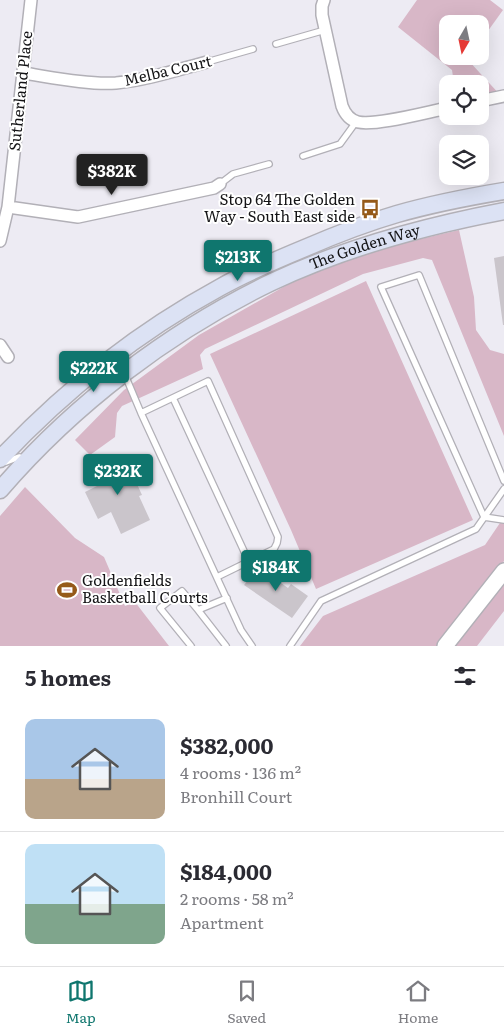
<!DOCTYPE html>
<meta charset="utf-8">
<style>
:root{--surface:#fff;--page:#f7f7f7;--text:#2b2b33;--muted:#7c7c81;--line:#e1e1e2;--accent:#0f766e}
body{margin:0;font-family:Literata,serif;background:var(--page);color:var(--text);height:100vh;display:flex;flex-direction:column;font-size:19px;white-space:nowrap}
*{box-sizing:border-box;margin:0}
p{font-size:16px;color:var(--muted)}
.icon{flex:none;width:28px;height:28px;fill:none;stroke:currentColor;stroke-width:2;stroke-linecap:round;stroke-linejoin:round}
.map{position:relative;height:646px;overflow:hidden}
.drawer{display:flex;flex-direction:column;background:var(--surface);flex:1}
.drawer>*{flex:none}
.needle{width:32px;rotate:189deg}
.buttons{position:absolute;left:439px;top:15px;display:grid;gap:10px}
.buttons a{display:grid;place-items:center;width:50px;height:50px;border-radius:10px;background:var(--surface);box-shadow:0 5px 20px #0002;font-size:25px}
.price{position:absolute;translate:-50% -42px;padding:0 11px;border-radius:5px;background:var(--accent);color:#fff;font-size:16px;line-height:32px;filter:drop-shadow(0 1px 2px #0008)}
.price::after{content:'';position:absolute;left:50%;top:30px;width:15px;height:11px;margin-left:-8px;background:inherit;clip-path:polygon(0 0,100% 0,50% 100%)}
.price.selected{background:#222;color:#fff}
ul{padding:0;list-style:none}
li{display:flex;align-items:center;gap:15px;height:125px;padding:0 25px}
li+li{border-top:1px solid var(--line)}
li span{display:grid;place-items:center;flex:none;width:140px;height:100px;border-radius:10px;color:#555}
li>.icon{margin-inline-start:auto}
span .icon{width:60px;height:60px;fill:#fffc;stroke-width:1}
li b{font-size:21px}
h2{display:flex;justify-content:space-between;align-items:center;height:60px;padding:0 25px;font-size:21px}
.tab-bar{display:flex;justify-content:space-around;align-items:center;height:70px;border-top:1px solid var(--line);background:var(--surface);font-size:14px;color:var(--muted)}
.tab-bar a{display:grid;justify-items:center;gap:2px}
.tab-bar .selected{color:var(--accent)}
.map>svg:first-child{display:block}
.green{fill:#d8b7c7}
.building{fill:#cac5cb}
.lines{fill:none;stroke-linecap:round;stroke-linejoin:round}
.service-casing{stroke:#b2b0b7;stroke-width:8}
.minor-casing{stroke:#b2b0b7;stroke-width:14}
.tertiary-casing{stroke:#b2b0b7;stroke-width:18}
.secondary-casing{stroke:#b2b0b7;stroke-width:19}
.service{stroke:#fff;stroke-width:5.5}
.minor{stroke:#fff;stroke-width:11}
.tertiary{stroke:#fff;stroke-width:15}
.secondary{stroke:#dce2f4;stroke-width:16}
.labels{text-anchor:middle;stroke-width:4;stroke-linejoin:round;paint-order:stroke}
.street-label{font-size:15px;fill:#141416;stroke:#fff}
.poi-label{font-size:15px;fill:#141416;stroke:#fff;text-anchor:end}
</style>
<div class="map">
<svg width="504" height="646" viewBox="0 0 504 646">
<rect width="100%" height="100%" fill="#edebf3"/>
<path class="green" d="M417 0H490L503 10 480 42V24H448V56H470L468 60 502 97 480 101V84H454L452 70 398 27Z
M459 230 474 297 476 330 490 350 504 354V436L432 260 423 258 363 274 205 349 200 355 203 369 122 406 117 413 115 437 90 455 75 440 124 390 199 335 292 282 369 251Z
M366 281 473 520 316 589 291 530 210 354Z
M25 487 75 538 104 557 125 606 135 602 169 646H0V516Z
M504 517V561L438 646H300L323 616 485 545Z
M504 571V611L477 646H445Z"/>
<path class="building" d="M504 256V325H503L494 258Z
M118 455 125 472 130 469 142 495 139 496 150 520 121 534 111 512 98 519 85 492 103 483 94 464Z
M279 553 286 559 281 566 274 560Z
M259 567 288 588 291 584 308 596 292 618 244 585Z"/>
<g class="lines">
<defs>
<path id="service" d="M276 44 325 30
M207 62 253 49
M303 156 340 144 356 122
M220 184 233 174 269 164
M125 375 141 413
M173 398 249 562
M6 462 19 457 26 459
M484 517 381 287 419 275 504 481
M484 517 504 520
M217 577 274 549 277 543 278 537 208 381 141 413 241 630 252 646
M191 646 160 608 182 591 198 610
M226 646 198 610 227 598
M290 646 321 601 476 529 504 489"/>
<path id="minor" d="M324 0 322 6V15L342 106C345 114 349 120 358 122 376 126 427 112 448 108
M23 73C50 77 89 85 116 83 147 80 177 70 207 62
M480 101 504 96
M8 207 78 217 214 188 220 184
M0 241 8 207 31 0
M0 345 8 357"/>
<path id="tertiary" d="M445 646 504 571"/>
<g id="secondary">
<path d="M0 459C63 392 138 332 219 288 247 272 276 260 305 248 335 235 366 223 397 214 432 204 468 197 504 191"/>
<path id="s1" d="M0 490C74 404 170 331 272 282 346 247 425 226 504 211"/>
</g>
</defs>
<use href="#service" class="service-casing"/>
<use href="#minor" class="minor-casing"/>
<use href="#tertiary" class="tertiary-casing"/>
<use href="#secondary" class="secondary-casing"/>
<use href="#service" class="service"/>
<use href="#minor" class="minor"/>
<use href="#tertiary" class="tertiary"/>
<use href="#secondary" class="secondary"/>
</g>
<defs>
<symbol id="bus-bare" viewBox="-9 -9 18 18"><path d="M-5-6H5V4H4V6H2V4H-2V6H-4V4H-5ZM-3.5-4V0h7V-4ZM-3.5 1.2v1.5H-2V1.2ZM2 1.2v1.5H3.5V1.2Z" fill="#955a19" stroke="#fff" stroke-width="2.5" paint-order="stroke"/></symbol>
<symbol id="stadium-bare" viewBox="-9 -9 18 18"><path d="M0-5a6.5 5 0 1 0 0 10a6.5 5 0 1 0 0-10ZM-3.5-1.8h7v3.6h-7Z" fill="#955a19" stroke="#fff" stroke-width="2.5" paint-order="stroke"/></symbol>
</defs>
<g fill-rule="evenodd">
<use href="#bus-bare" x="356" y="195" width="28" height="28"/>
<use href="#stadium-bare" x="53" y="576" width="28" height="28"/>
</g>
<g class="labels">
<g class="street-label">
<text transform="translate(168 71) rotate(-13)" y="5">Melba Court</text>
<text transform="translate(21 91) rotate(-84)" y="5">Sutherland Place</text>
<text dy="5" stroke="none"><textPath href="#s1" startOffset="444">The Golden Way</textPath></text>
</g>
<g class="poi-label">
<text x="355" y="205">Stop 64 The Golden<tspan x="355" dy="17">Way - South East side</tspan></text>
<text x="82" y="586" text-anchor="start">Goldenfields<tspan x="82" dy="17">Basketball Courts</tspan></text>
</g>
</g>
</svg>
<div class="buttons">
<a><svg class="needle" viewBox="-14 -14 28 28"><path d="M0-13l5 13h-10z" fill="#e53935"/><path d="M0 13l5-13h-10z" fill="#7c7c81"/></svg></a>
<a><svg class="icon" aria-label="locate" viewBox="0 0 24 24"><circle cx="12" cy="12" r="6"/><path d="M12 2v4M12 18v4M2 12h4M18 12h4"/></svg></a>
<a><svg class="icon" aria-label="layers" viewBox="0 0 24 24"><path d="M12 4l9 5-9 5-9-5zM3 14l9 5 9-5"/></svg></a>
</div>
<b class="price selected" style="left:112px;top:196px">$382K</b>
<b class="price" style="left:238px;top:282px">$213K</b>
<b class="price" style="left:94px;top:393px">$222K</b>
<b class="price" style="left:118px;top:496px">$232K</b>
<b class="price" style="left:276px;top:592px">$184K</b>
</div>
<section class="drawer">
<h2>5 homes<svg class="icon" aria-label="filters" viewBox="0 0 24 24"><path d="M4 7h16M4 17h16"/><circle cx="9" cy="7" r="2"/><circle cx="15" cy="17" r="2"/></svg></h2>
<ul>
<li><span style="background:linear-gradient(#a9c7e8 60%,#b9a48a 0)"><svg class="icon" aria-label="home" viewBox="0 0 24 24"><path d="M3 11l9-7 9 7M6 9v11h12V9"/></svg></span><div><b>$382,000</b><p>4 rooms · 136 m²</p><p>Bronhill Court</p></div></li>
<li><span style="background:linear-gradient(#bfe0f5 60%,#7fa58c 0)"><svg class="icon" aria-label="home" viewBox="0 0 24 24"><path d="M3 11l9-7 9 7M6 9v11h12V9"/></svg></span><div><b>$184,000</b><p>2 rooms · 58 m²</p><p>Apartment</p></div></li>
</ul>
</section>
<nav class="tab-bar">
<a class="selected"><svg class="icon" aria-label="map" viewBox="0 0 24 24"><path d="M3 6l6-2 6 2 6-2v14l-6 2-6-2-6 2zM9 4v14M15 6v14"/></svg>Map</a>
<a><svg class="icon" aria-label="saved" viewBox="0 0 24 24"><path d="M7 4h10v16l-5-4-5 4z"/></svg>Saved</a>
<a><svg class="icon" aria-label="home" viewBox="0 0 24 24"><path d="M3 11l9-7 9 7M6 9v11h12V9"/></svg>Home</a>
</nav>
